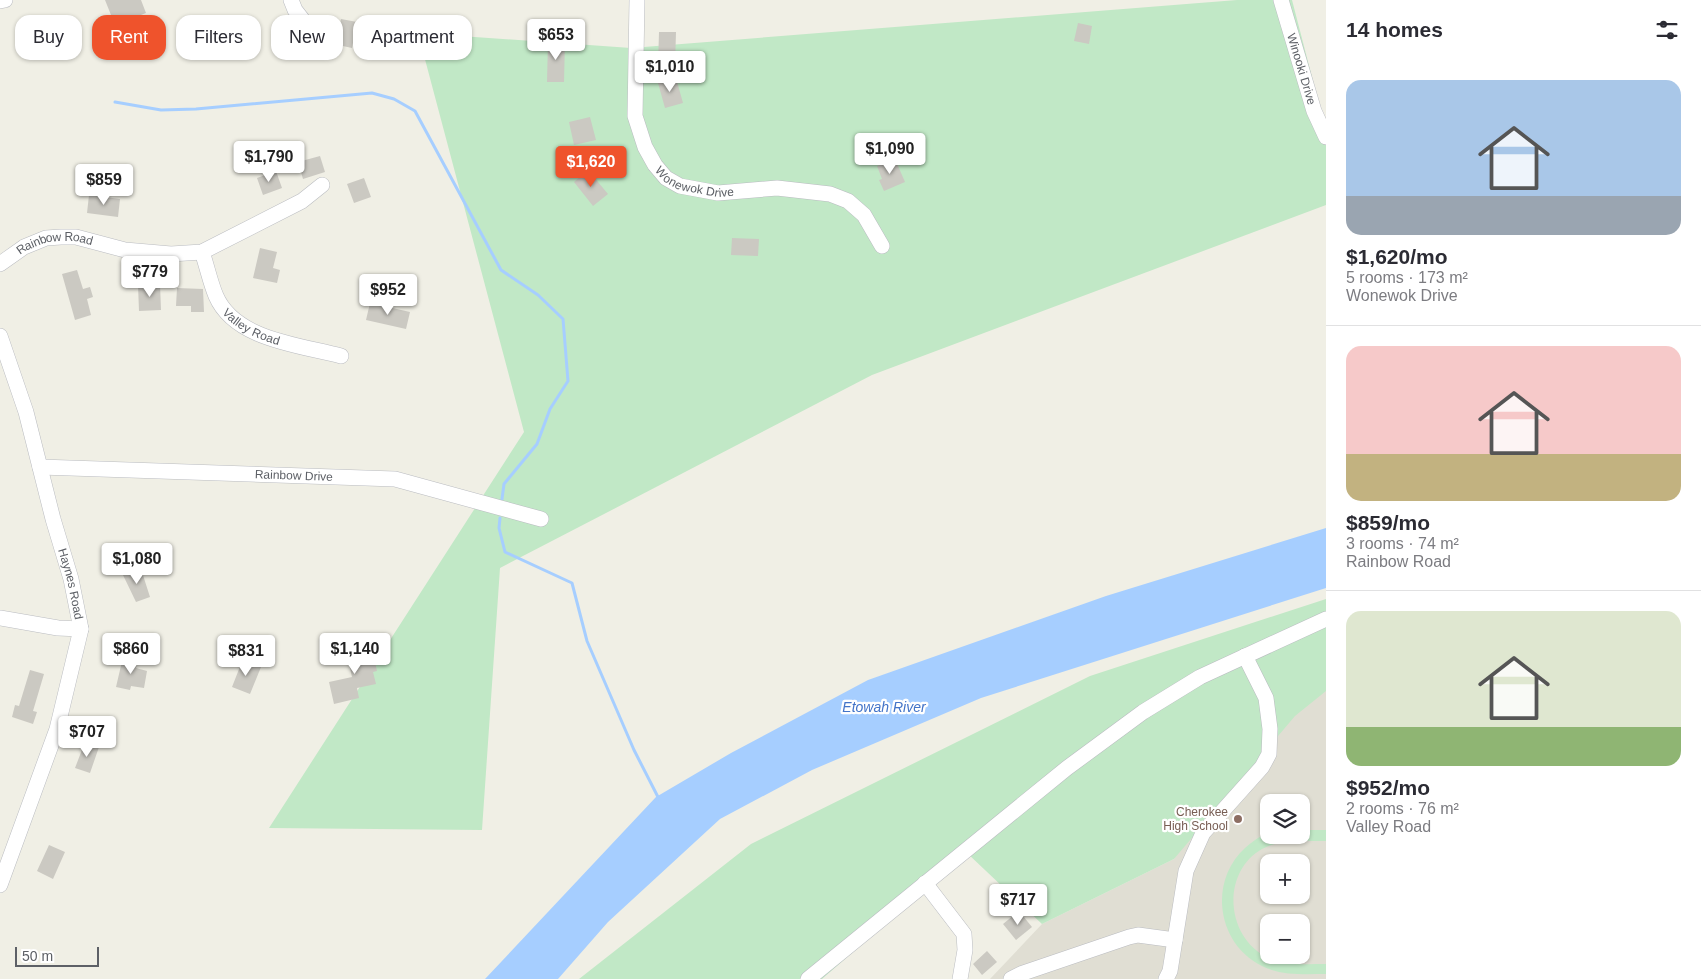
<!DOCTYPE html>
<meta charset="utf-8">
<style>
:root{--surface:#fff;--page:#f2f2f3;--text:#2b2b33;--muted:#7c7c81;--line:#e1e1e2;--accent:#ef532c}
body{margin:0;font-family:Arial,sans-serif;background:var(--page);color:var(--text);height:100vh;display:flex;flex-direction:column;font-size:19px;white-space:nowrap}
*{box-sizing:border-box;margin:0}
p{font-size:16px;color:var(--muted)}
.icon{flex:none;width:28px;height:28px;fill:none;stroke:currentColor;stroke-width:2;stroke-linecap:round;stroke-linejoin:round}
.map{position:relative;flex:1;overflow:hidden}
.side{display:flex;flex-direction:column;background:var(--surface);width:375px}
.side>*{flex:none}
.hud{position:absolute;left:15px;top:15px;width:475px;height:45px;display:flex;gap:10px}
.controls{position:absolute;left:1260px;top:794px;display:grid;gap:10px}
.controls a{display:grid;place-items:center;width:50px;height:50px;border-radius:10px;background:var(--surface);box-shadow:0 1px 4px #0004;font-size:25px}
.scale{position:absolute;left:15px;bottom:12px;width:84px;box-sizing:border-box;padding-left:5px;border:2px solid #5d6066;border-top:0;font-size:14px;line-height:18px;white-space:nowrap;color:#5d6066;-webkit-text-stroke:4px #fff;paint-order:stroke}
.price{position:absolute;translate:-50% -42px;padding:0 11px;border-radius:5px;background:#fff;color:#222;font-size:16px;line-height:32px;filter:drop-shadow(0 1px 2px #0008)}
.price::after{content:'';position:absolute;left:50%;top:30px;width:15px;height:11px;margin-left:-8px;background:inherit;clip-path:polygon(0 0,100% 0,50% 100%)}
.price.on{background:var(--accent);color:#fff}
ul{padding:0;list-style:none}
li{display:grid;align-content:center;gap:10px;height:265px;padding:0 20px}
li+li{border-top:1px solid var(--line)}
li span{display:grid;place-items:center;height:155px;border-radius:15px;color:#555}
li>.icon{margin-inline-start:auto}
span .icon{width:90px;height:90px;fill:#fffc;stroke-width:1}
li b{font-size:21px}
h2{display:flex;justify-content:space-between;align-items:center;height:60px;padding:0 20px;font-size:21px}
.chip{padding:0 18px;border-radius:15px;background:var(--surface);box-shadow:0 1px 4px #0004;font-size:18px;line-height:45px}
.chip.on{background:var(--accent);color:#fff}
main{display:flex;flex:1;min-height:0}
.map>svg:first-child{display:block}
.education{fill:#e0ded3;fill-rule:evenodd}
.green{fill:#c1e8c6}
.water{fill:#a6ceff}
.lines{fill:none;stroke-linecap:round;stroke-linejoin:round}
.stream{stroke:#a6ceff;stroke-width:3}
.building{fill:#cbc9c2}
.minor-casing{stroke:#babcc1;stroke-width:16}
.minor{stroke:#fff;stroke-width:15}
.education-dot{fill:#8d6e63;stroke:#fff;stroke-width:2}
.labels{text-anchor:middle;stroke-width:4.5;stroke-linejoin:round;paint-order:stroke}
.street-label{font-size:12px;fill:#5d6066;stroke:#fff}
.education-label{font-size:12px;fill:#785e54;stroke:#fff;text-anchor:end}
.water-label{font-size:14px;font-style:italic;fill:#4374c8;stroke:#fff}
</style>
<main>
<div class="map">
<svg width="1326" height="979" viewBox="0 0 1326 979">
<rect width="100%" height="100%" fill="#f0efe5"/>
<path class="education" d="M1326 637V979H990L1042 924 1174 859ZM1269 802H1301V835H1269ZM1269 862H1301V895H1269ZM1269 922H1301V955H1269Z"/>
<path class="green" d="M1237 0H1292L1326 131V205L872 375 500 568 482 830 269 828 524 432 418 33 631 48Z
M1326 599V691L1295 716 1174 859 1042 924 967 853 822 979H579L751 844 1090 676Z
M1301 830H1326V841C1305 841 1282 838 1262 849 1220 873 1226 939 1269 958 1287 966 1307 964 1326 964V974C1305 974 1281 976 1262 966 1217 944 1208 882 1245 848 1251 843 1260 835 1268 834 1276 833 1291 835 1301 835Z"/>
<path class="water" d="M1326 528V588L981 698 812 770 720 819 608 922 558 979H485L656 797 731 753 868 680 1106 596Z"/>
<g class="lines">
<path class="stream" d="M115 102 161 110 196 109 372 93 394 99 415 111 501 270 538 295 563 319 568 381 550 409 537 444 504 484 502 499
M500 518 499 528 505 552 572 583 587 641 634 750 659 799"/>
</g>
<path class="building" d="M105 0H141L146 13 115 25Z
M341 19 357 22 352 48 329 43 331 31 338 33Z
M1078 23 1092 26 1089 44 1074 41Z
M659 32H676L675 66H658Z
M548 41H565L564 82H547Z
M676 78 683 103 665 108 658 83Z
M590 117 596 140 574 145 569 122Z
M320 156 325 172 303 179 298 162Z
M895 159 905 182 884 191 879 180 882 179 877 166Z
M588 170 608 194 593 206 574 182Z
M276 171 282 188 263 195 257 178Z
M364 178 371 197 354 203 347 184Z
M89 195 120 199 118 217 87 213Z
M732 238 759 239 758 256 731 255Z
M260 248 277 252 273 268 280 270 277 283 253 278Z
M77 270 83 289 90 287 93 297 87 299 91 315 75 320 62 274Z
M160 284 161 310 139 311 138 285Z
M177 288 203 289 204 312H191V306H176Z
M370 303 410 312 406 329 366 320Z
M141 569 150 597 136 602 123 575Z
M371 645 377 671 373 672 376 684 357 688 359 698 334 704 329 682 352 677 346 650Z
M123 657 138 660 136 668 147 671 144 688 131 686 130 690 116 687Z
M243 659 261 667 250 694 232 687Z
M30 670 44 674 33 711 37 712 33 724 12 717 15 705 19 706Z
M85 742 99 747 90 773 75 768Z
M49 845 65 852 53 879 37 871Z
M1019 911 1032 927 1016 940 1003 924Z
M987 951 997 962 982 975 973 964Z"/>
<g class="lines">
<defs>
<g id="minor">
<path d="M291 0 295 10 302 19"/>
<path id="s1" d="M637 0 635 116 645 147 655 165 666 178 680 186 718 193 777 188 830 194 848 201 864 215 882 246"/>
<path id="s2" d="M1281 0 1314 111 1326 137"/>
<path d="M0 1 5 0"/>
<path id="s3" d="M202 252C207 266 210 282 216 296 235 340 300 345 341 356"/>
<path id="s4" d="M0 264 24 247 46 238 61 237H76L125 250 171 254 202 252 302 201 322 185"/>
<path id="s5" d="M0 336 26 412 53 519 71 579 81 629 57 729 0 885"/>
<path id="s6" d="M40 467 395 479 541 519"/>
<path d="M0 618 58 628 81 629"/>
<path d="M925 883 964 934 965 950 960 979"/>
<path d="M808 979 1067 768 1143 712 1200 677 1326 619"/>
<path d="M1011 979 1023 973 1129 937 1138 935 1175 940"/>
<path d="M1166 979 1170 971 1186 871 1203 833 1262 767 1269 754 1270 729 1266 698 1245 656"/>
</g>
</defs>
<use href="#minor" class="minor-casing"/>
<use href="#minor" class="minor"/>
</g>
<circle class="education-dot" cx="1238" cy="819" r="5"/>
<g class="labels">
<g class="street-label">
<text dy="4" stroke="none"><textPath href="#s2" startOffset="72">Winooki Drive</textPath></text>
<text dy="4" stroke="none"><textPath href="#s1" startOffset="215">Wonewok Drive</textPath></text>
<text dy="4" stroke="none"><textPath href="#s4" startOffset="61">Rainbow Road</textPath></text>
<text dy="4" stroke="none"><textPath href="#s3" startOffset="95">Valley Road</textPath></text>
<text dy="4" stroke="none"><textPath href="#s6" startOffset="254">Rainbow Drive</textPath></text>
<text dy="4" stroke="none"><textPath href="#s5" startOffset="258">Haynes Road</textPath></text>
</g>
<g class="education-label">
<text x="1228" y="816">Cherokee<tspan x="1228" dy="14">High School</tspan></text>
</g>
<g class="water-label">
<text x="884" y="712">Etowah River</text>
</g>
</g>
</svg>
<div class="controls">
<a><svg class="icon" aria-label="layers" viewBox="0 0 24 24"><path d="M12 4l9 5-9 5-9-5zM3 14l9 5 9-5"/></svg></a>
<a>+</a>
<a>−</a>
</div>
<div class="scale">50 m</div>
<b class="price" style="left:556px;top:61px">$653</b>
<b class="price" style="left:670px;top:93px">$1,010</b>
<b class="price" style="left:890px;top:175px">$1,090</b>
<b class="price" style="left:269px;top:183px">$1,790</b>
<b class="price on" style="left:591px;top:188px">$1,620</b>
<b class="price" style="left:104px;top:206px">$859</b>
<b class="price" style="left:150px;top:298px">$779</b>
<b class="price" style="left:388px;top:316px">$952</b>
<b class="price" style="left:137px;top:585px">$1,080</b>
<b class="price" style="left:131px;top:675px">$860</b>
<b class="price" style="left:355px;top:675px">$1,140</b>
<b class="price" style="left:246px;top:677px">$831</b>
<b class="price" style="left:87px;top:758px">$707</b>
<b class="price" style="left:1018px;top:926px">$717</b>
<div class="hud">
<a class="chip">Buy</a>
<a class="chip on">Rent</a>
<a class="chip">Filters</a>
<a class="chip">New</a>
<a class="chip">Apartment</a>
</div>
</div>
<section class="side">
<h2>14 homes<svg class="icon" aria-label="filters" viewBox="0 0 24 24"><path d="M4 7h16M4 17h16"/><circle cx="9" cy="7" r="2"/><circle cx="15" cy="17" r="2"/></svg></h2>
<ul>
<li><span style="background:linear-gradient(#a9c7e8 75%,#9aa5b1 0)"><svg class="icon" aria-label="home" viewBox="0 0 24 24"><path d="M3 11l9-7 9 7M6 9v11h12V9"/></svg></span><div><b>$1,620/mo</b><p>5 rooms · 173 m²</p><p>Wonewok Drive</p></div></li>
<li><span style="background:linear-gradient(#f6c9c9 70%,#c2b280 0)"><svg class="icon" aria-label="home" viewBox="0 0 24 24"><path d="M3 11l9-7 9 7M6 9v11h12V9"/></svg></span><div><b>$859/mo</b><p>3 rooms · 74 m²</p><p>Rainbow Road</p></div></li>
<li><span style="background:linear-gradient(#dfe7d0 75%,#8fb573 0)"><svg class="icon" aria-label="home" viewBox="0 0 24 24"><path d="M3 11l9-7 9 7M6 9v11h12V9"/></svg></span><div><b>$952/mo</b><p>2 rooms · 76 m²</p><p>Valley Road</p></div></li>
</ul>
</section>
</main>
